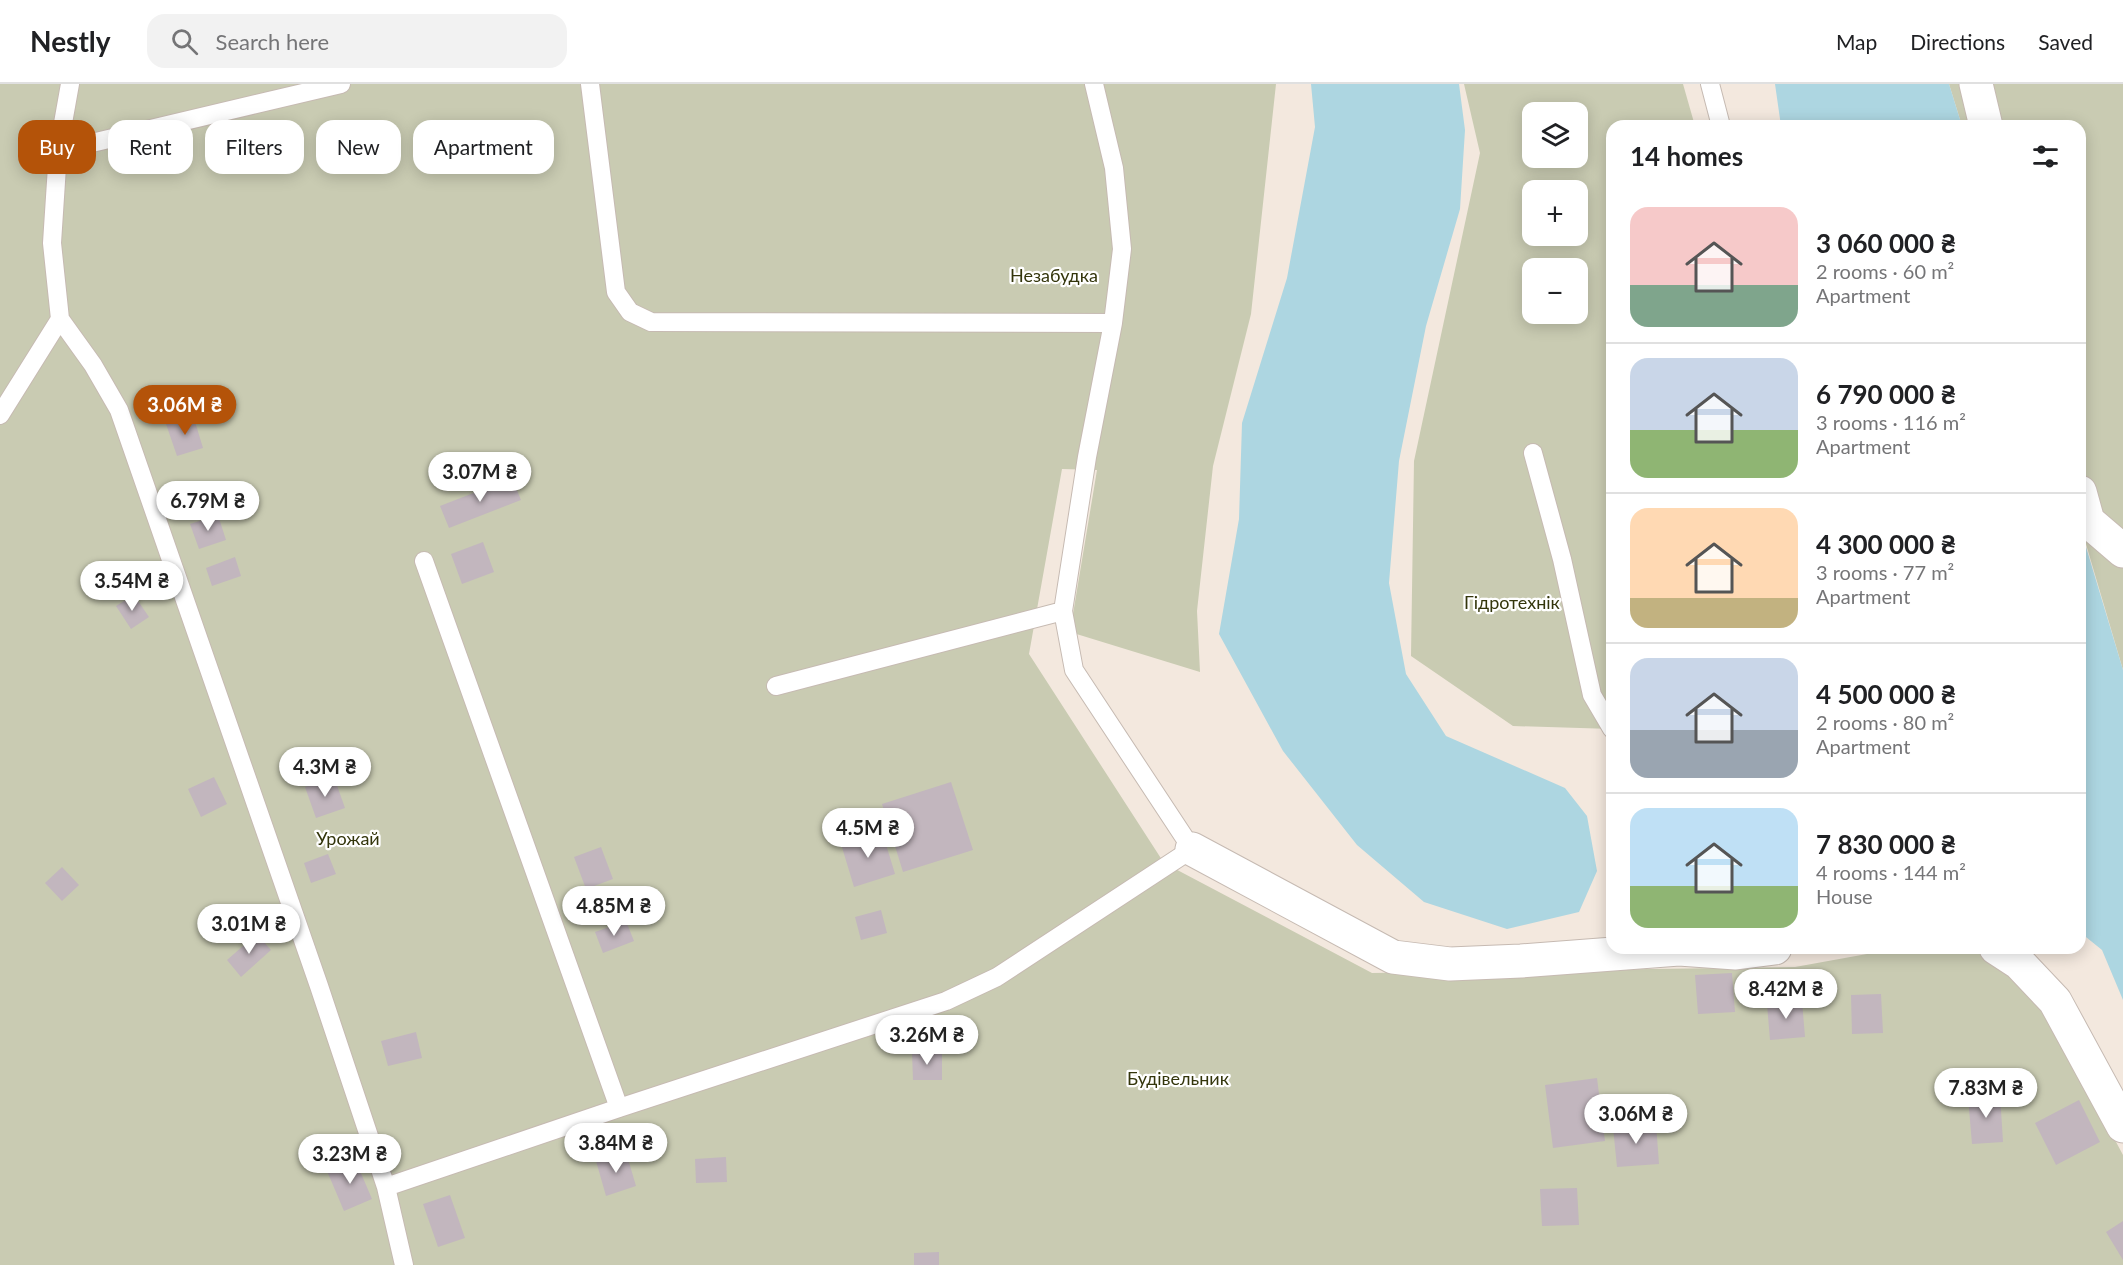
<!DOCTYPE html>
<meta charset="utf-8">
<style>
:root{--surface:#fff;--page:#f2f2f2;--text:#202124;--muted:#757577;--line:#e0e0e0;--accent:#b45309}
body{margin:0;font-family:Lato,sans-serif;background:var(--page);color:var(--text);height:100vh;display:flex;flex-direction:column;font-size:22px;white-space:nowrap}
*{box-sizing:border-box;margin:0}
p{font-size:20px;color:var(--muted)}
.icon{flex:none;width:33px;height:33px;fill:none;stroke:currentColor;stroke-width:2;stroke-linecap:round;stroke-linejoin:round}
.map{position:relative;flex:1;overflow:hidden}
.drawer{position:absolute;left:1606px;top:36px;width:480px;height:834px;display:flex;flex-direction:column;background:var(--surface);border-radius:18px;box-shadow:0 3px 15px #0003}
.drawer>*{flex:none}
.top-card{position:absolute;left:18px;top:36px;width:570px;height:54px;display:flex;gap:12px}
.buttons{position:absolute;left:1522px;top:18px;display:grid;gap:12px}
.buttons a{display:grid;place-items:center;width:66px;height:66px;border-radius:12px;background:var(--surface);box-shadow:0 3px 15px #0003;font-size:30px}
.price{position:absolute;translate:-50% -51px;padding:0 14px;border-radius:21px;background:#fff;color:#222;font-size:20px;line-height:39px;filter:drop-shadow(0 2px 3px #0008)}
.price::after{content:'';position:absolute;left:50%;top:36px;width:18px;height:14px;margin-left:-9px;background:inherit;clip-path:polygon(0 0,100% 0,50% 100%)}
.price.on{background:var(--accent);color:#fff}
ul{padding:0;list-style:none}
li{display:flex;align-items:center;gap:18px;height:150px;padding:0 24px}
li+li{border-top:2px solid var(--line)}
li span{display:grid;place-items:center;flex:none;width:168px;height:120px;border-radius:18px;color:#555}
li>.icon{margin-inline-start:auto}
span .icon{width:72px;height:72px;fill:#fffc;stroke-width:1}
li b{font-size:26px}
h2{display:flex;justify-content:space-between;align-items:center;height:72px;padding:0 24px;font-size:26px}
.chip{padding:0 21px;border-radius:18px;background:var(--surface);box-shadow:0 3px 15px #0003;font-size:21px;line-height:54px}
.chip.on{background:var(--accent);color:#fff}
header{display:flex;align-items:center;gap:36px;box-sizing:border-box;height:84px;padding:0 30px;background:var(--surface);border-bottom:2px solid var(--line)}
header strong{font-size:28px}
nav{display:flex;gap:33px;margin-inline-start:auto;font-size:21px}
.search{width:420px;height:54px;background:var(--page);display:flex;align-items:center;gap:15px;box-sizing:border-box;padding:0 21px;border-radius:18px;color:var(--muted);font-size:22px}
.map>svg:first-child{display:block}
.green{fill:#c9cbb2;fill-rule:evenodd}
.water{fill:#add6e1}
.building{fill:#c2b6be}
.lines{fill:none;stroke-linecap:round;stroke-linejoin:round}
.service-casing{stroke:#c6bab2;stroke-width:20}
.minor-casing{stroke:#c6bab2;stroke-width:35}
.service{stroke:#fff;stroke-width:18}
.minor{stroke:#fff;stroke-width:33}
.labels{text-anchor:middle;stroke-width:4.5;stroke-linejoin:round;paint-order:stroke}
.park-label{font-size:18px;fill:#33350b;stroke:#fff}
</style>
<header>
<strong>Nestly</strong>
<div class="search"><svg class="icon" aria-label="search" viewBox="0 0 24 24"><circle cx="10" cy="10" r="6"/><path d="M15 15l6 6"/></svg>Search here</div>
<nav><a>Map</a><a>Directions</a><a>Saved</a></nav>
</header>
<div class="map">
<svg width="2123" height="1181" viewBox="0 0 2123 1181">
<rect width="100%" height="100%" fill="#f3e8de"/>
<path class="green" d="M0 0H1276L1251 230 1213 382 1197 527 1200 588 1070 548 1097 386 1062 385 1029 570 1164 779 1372 889 1795 883 1889 866 1988 869 2047 929 2123 1071V1181H0Z
M1464 0H1683L1695 42H1612V645L1513 642 1411 572 1414 377 1480 69ZM1533 28H1578V74H1533ZM1533 106H1578V152H1533ZM1533 184H1578V230H1533Z
M1949 0H2123V586L2081 443 2080 42H1962Z"/>
<path class="water" d="M1311 0H1459L1465 46 1460 125 1426 242 1399 377 1389 499 1406 590 1446 652 1565 704 1587 732 1597 787 1579 828 1507 845 1424 818 1357 761 1283 667 1219 550 1239 435 1242 339 1287 194 1315 43Z
M1775 0H1949L1962 42H1781Z
M2080 443 2123 586V916L2102 866 2081 849Z"/>
<path class="building" d="M193 331 203 364 177 372 166 340Z
M512 394 521 416 449 444 440 422Z
M218 431 226 456 199 465 190 440Z
M483 458 494 488 462 500 451 470Z
M235 473 241 492 212 502 206 484Z
M134 511 149 533 131 545 116 522Z
M214 693 227 720 201 733 188 705Z
M334 693 345 724 316 734 305 703Z
M951 698 973 766 903 788 882 720Z
M882 747 895 790 854 803 841 760Z
M601 763 613 795 586 805 574 773Z
M328 770 336 790 311 799 304 779Z
M62 783 79 801 62 817 45 799Z
M881 826 887 849 861 856 855 833Z
M626 837 634 857 603 869 595 848Z
M257 850 271 866 241 893 227 876Z
M1732 889 1735 928 1698 930 1695 891Z
M1881 910 1883 949 1852 950 1851 911Z
M1802 917 1805 953 1770 956 1767 920Z
M416 948 422 974 388 982 381 957Z
M912 968H942V996H913Z
M1597 994 1605 1057 1553 1064 1545 1001Z
M2000 1010 2003 1058 1972 1060 1968 1013Z
M2079 1016 2100 1058 2056 1081 2035 1039Z
M1656 1039 1659 1080 1617 1083 1613 1043Z
M626 1068 636 1102 606 1112 596 1077Z
M726 1073 727 1098 696 1099 695 1075Z
M355 1075 372 1115 344 1127 327 1087Z
M1577 1104 1579 1141 1542 1142 1540 1105Z
M450 1111 465 1154 438 1163 423 1120Z
M2123 1137V1176L2106 1148Z
M939 1168V1181H914V1169Z"/>
<g class="lines">
<defs>
<path id="service" d="M590 0 616 208 630 228 651 238 1113 239
M1710 0 1721 42
M58 67 341 0
M60 235 93 281 119 326 319 902 386 1103 404 1181
M0 331 60 235 52 159 58 67 70 0
M1533 369 1562 475 1592 611 1612 645
M424 477 619 1024
M776 602 1063 527
M386 1103 619 1024 946 917 997 893 1192 765 1074 586 1063 527 1087 373 1113 239 1122 165 1114 84 1094 0"/>
<path id="minor" d="M1976 0 1986 42
M2080 408 2088 437 2123 467
M1192 765 1393 873 1450 880 1521 877 1679 865 1736 869 1775 864
M1996 864 2019 879 2055 917 2123 1042"/>
</defs>
<use href="#service" class="service-casing"/>
<use href="#minor" class="minor-casing"/>
<use href="#service" class="service"/>
<use href="#minor" class="minor"/>
</g>
<g class="labels">
<g class="park-label">
<text x="1054" y="198">Незабудка</text>
<text x="1512" y="525">Гідротехнік</text>
<text x="348" y="761">Урожай</text>
<text x="1178" y="1001">Будівельник</text>
</g>
</g>
</svg>
<div class="buttons">
<a><svg class="icon" aria-label="layers" viewBox="0 0 24 24"><path d="M12 4l9 5-9 5-9-5zM3 14l9 5 9-5"/></svg></a>
<a>+</a>
<a>−</a>
</div>
<b class="price on" style="left:185px;top:352px">3.06M ₴</b>
<b class="price" style="left:480px;top:419px">3.07M ₴</b>
<b class="price" style="left:208px;top:448px">6.79M ₴</b>
<b class="price" style="left:132px;top:528px">3.54M ₴</b>
<b class="price" style="left:325px;top:714px">4.3M ₴</b>
<b class="price" style="left:868px;top:775px">4.5M ₴</b>
<b class="price" style="left:614px;top:853px">4.85M ₴</b>
<b class="price" style="left:249px;top:871px">3.01M ₴</b>
<b class="price" style="left:1786px;top:936px">8.42M ₴</b>
<b class="price" style="left:927px;top:982px">3.26M ₴</b>
<b class="price" style="left:1986px;top:1035px">7.83M ₴</b>
<b class="price" style="left:1636px;top:1061px">3.06M ₴</b>
<b class="price" style="left:616px;top:1090px">3.84M ₴</b>
<b class="price" style="left:350px;top:1101px">3.23M ₴</b>
<div class="top-card">
<a class="chip on">Buy</a>
<a class="chip">Rent</a>
<a class="chip">Filters</a>
<a class="chip">New</a>
<a class="chip">Apartment</a>
</div>
<section class="drawer">
<h2>14 homes<svg class="icon" aria-label="filters" viewBox="0 0 24 24"><path d="M4 7h16M4 17h16"/><circle cx="9" cy="7" r="2"/><circle cx="15" cy="17" r="2"/></svg></h2>
<ul>
<li><span style="background:linear-gradient(#f6c9c9 65%,#7fa58c 0)"><svg class="icon" aria-label="home" viewBox="0 0 24 24"><path d="M3 11l9-7 9 7M6 9v11h12V9"/></svg></span><div><b>3 060 000 ₴</b><p>2 rooms · 60 m²</p><p>Apartment</p></div></li>
<li><span style="background:linear-gradient(#c9d6e8 60%,#8fb573 0)"><svg class="icon" aria-label="home" viewBox="0 0 24 24"><path d="M3 11l9-7 9 7M6 9v11h12V9"/></svg></span><div><b>6 790 000 ₴</b><p>3 rooms · 116 m²</p><p>Apartment</p></div></li>
<li><span style="background:linear-gradient(#ffd9b3 75%,#c2b280 0)"><svg class="icon" aria-label="home" viewBox="0 0 24 24"><path d="M3 11l9-7 9 7M6 9v11h12V9"/></svg></span><div><b>4 300 000 ₴</b><p>3 rooms · 77 m²</p><p>Apartment</p></div></li>
<li><span style="background:linear-gradient(#c9d6e8 60%,#9aa5b1 0)"><svg class="icon" aria-label="home" viewBox="0 0 24 24"><path d="M3 11l9-7 9 7M6 9v11h12V9"/></svg></span><div><b>4 500 000 ₴</b><p>2 rooms · 80 m²</p><p>Apartment</p></div></li>
<li><span style="background:linear-gradient(#bfe0f5 65%,#8fb573 0)"><svg class="icon" aria-label="home" viewBox="0 0 24 24"><path d="M3 11l9-7 9 7M6 9v11h12V9"/></svg></span><div><b>7 830 000 ₴</b><p>4 rooms · 144 m²</p><p>House</p></div></li>
</ul>
</section>
</div>
